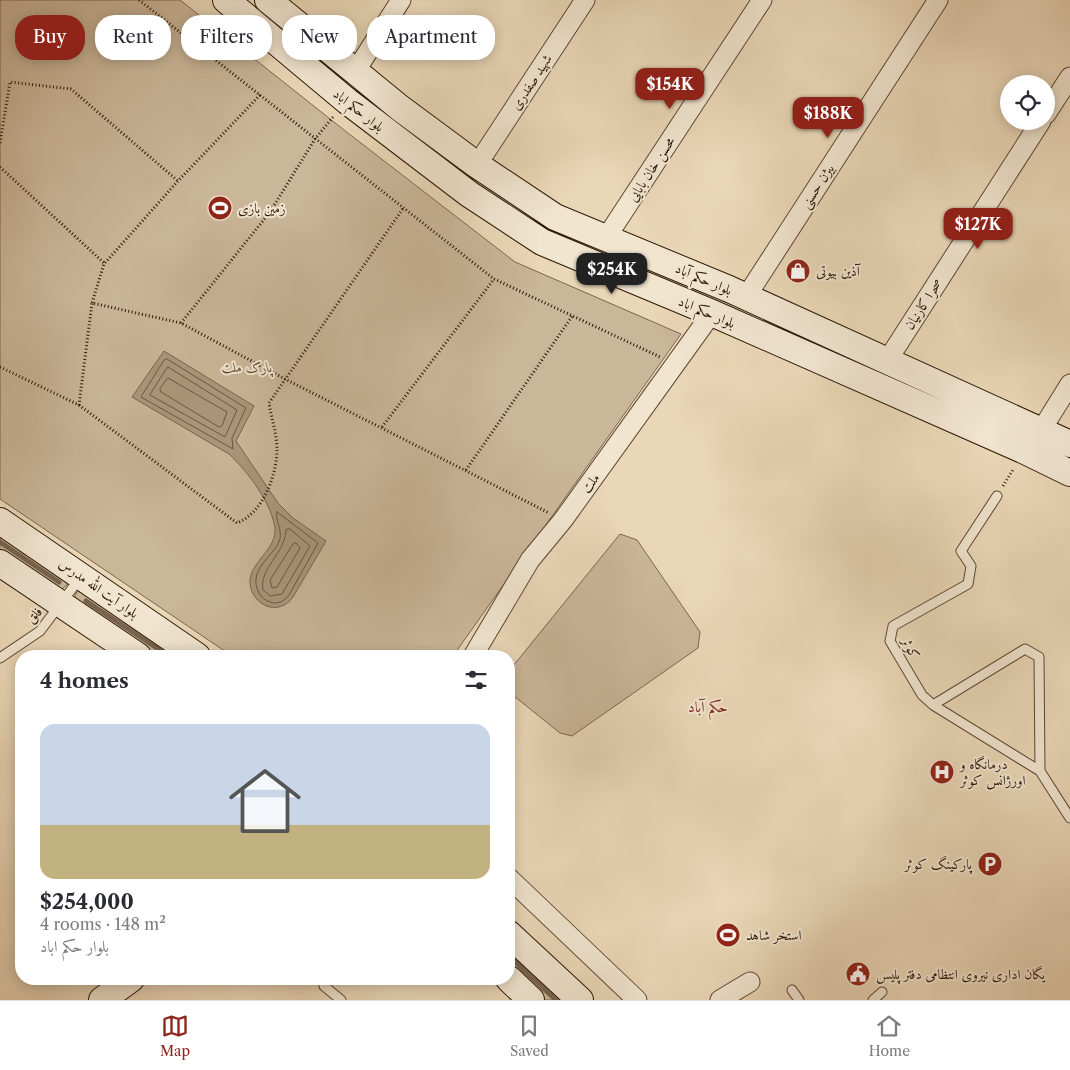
<!DOCTYPE html>
<meta charset="utf-8">
<style>
:root{--surface:#fff;--page:#f7f7f7;--text:#2b2b33;--muted:#7c7c81;--line:#e1e1e2;--accent:#8f2418}
body{margin:0;font-family:"Libre Caslon Text",Amiri,serif;background:var(--page);color:var(--text);height:100vh;display:flex;flex-direction:column;font-size:19px;white-space:nowrap}
*{box-sizing:border-box;margin:0}
p{font-size:16px;color:var(--muted)}
.icon{flex:none;width:28px;height:28px;fill:none;stroke:currentColor;stroke-width:2;stroke-linecap:round;stroke-linejoin:round}
.map{position:relative;flex:1;overflow:hidden}
.details{position:absolute;left:15px;top:650px;width:500px;height:335px;display:flex;flex-direction:column;background:var(--surface);border-radius:20px;box-shadow:0 2px 12px #0003}
.details>*{flex:none}
.banner{position:absolute;left:15px;top:15px;width:500px;height:45px;display:flex;gap:10px}
.tools{position:absolute;left:1000px;top:75px;display:grid;gap:10px}
.tools a{display:grid;place-items:center;width:55px;height:55px;border-radius:50%;background:var(--surface);box-shadow:0 2px 12px #0003;font-size:25px}
.price{position:absolute;translate:-50% -42px;padding:0 11px;border-radius:10px;background:var(--accent);color:#fff;font-size:16px;line-height:32px;filter:drop-shadow(0 1px 2px #0008)}
.price::after{content:'';position:absolute;left:50%;top:30px;width:15px;height:11px;margin-left:-8px;background:inherit;clip-path:polygon(0 0,100% 0,50% 100%)}
.price.on{background:#222;color:#fff}
ul{padding:0;list-style:none}
li{display:grid;align-content:center;gap:10px;height:265px;padding:0 25px}
li+li{border-top:1px solid var(--line)}
li span{display:grid;place-items:center;height:155px;border-radius:15px;color:#555}
li>.icon{margin-inline-start:auto}
span .icon{width:90px;height:90px;fill:#fffc;stroke-width:1}
li b{font-size:21px}
h2{display:flex;justify-content:space-between;align-items:center;height:60px;padding:0 25px;font-size:21px}
.tag{padding:0 18px;border-radius:20px;background:var(--surface);box-shadow:0 2px 12px #0003;font-size:18px;line-height:45px}
.tag.on{background:var(--accent);color:#fff}
.tabs{display:flex;justify-content:space-around;align-items:center;height:70px;border-top:1px solid var(--line);background:var(--surface);font-size:14px;color:var(--muted)}
.tabs a{display:grid;justify-items:center;gap:2px}
.tabs .on{color:var(--accent)}
.map>svg:first-child{display:block}
.green{fill:#cab699;stroke:#7c6650}
.water{fill:#aa967b;stroke:#78634d}
.lines{fill:none;stroke-linecap:round;stroke-linejoin:round}
.shore{stroke:#6c5641;stroke-width:1}
.stream{stroke:#78634d;stroke-width:5}
.service-casing{stroke:#5c4733;stroke-width:11}
.minor-casing{stroke:#5c4733;stroke-width:21}
.secondary-casing{stroke:#2d1707;stroke-width:28}
.path{stroke:#2d1707;stroke-width:3;stroke-dasharray:1 2.5;stroke-linecap:butt}
.service{stroke:#f1e5d0;stroke-width:9}
.minor{stroke:#f1e5d0;stroke-width:19}
.secondary{stroke:#f1e5d0;stroke-width:26}
.labels{text-anchor:middle;stroke-width:4;stroke-linejoin:round;paint-order:stroke}
.street-label{font-size:14px;fill:#2d1707;stroke:#f1e5d0}
.poi-label{font-size:14px;fill:#2d1707;stroke:#f1e5d0;text-anchor:start}
.park-label{font-size:14px;font-style:italic;fill:#5c4733;stroke:#f1e5d0}
.neighbourhood-label{font-size:15px;fill:#7a1f14;stroke:#f1e5d0}
</style>
<div class="map">
<svg width="1070" height="1000" viewBox="0 0 1070 1000">
<rect width="100%" height="100%" fill="#ead7b7"/>
<filter id="stains"><feTurbulence type="fractalNoise" baseFrequency=".004" numOctaves="4"/><feColorMatrix values="0 0 0 0 .2 0 0 0 0 .09 0 0 0 0 .02 0 0 0 .5 -.17"/></filter>
<radialGradient id="worn" r=".72"><stop offset=".6" stop-color="#630" stop-opacity="0"/><stop offset="1" stop-color="#630" stop-opacity=".3"/></radialGradient>
<path class="green" d="M0 0H180L344 130 515 262 681 334 453 656H232L0 499Z
M0 521 69 580 67 585 58 592 0 563Z
M620 534 637 540 700 632 698 648 572 736 560 733 509 692V671Z
M82 588 197 656H138L73 602 76 593Z
M509 934 580 1000H531L509 979Z"/>
<path class="water" d="M164 351 254 406 236 441 278 503 293 518 326 541 293 597C279 617 252 606 250 583 249 562 277 550 275 528 271 502 248 472 229 454L132 397Z"/>
<g class="lines">
<path class="shore" d="M167 359 246 408 232 438 233 449 141 397 164 360Z
M168 367 237 410 225 437 150 395Z
M168 378 227 412 222 426 219 427 161 392 160 389Z
M277 512 318 543 289 595C277 612 254 599 256 579 257 564 276 553 280 539 282 529 275 520 277 512Z
M290 529 310 546 282 594 270 596 263 590C259 568 285 554 286 530Z
M296 543 300 548 277 587 272 588 270 580 293 544Z"/>
<path class="stream" d="M0 542 59 582
M86 601 169 656
M509 956 556 1000"/>
<defs>
<path id="service" d="M997 496 961 551 971 566 968 584 893 626 890 641 922 695 933 705 1040 771 1070 818
M0 658 40 631 80 578
M933 705 1025 649 1039 657 1040 771
M330 979 324 986 341 1000
M792 990 799 1000
M873 1000 882 992"/>
<path id="minor" d="M355 72 401 0
M1046 114 1070 77
M477 165 585 0
M606 238 762 0
M746 297 938 0
M887 361 1041 121
M1042 429 1070 384
M473 656 530 560 563 520 712 313
M509 878 637 1000
M720 1000 750 982"/>
<path id="secondary" d="M226 0 347 101 469 194 542 242 712 313 1025 451 1070 473
M268 0 400 108 477 165 555 217 729 289 1070 444
M0 521 197 656
M0 563 138 656
M509 934 580 1000
M509 979 531 1000
M102 1000 131 979"/>
</defs>
<use href="#service" class="service-casing"/>
<use href="#minor" class="minor-casing"/>
<use href="#secondary" class="secondary-casing"/>
<path class="path" d="M139 0 494 279 660 357
M260 95 178 181 104 264 92 303 181 323 285 379 549 513
M0 143 10 82 71 89 178 181
M0 167 104 263
M181 323 270 212 315 139 333 117
M0 367 79 405 92 303
M79 405 237 523C263 513 277 475 277 449 277 434 271 417 269 403L404 207
M382 427 494 279
M466 470 573 315
M1003 486 1014 468"/>
<use href="#service" class="service"/>
<use href="#minor" class="minor"/>
<use href="#secondary" class="secondary"/>
</g>
<defs>
<symbol id="stadium-disc" viewBox="-11 -11 22 22"><circle r="9.5" fill="#8f2418" stroke="#f1e5d0"/><path d="M0-5a6.5 5 0 1 0 0 10a6.5 5 0 1 0 0-10ZM-3.5-1.8h7v3.6h-7Z" fill="#fff"/></symbol>
<symbol id="shop-disc" viewBox="-11 -11 22 22"><circle r="9.5" fill="#8f2418" stroke="#f1e5d0"/><path d="M-5-2.5h2.3a2.7 3.5 0 0 1 5.4 0H5L5.5 6h-11ZM-1.5-2.5h3a1.5 2.3 0 0 0-3 0Z" fill="#fff"/></symbol>
<symbol id="hospital-disc" viewBox="-11 -11 22 22"><circle r="9.5" fill="#8f2418" stroke="#f1e5d0"/><path d="M-5-5h3v3.5h4V-5h3V5h-3V1.5h-4V5h-3Z" fill="#fff"/></symbol>
<symbol id="parking-disc" viewBox="-11 -11 22 22"><circle r="9.5" fill="#8f2418" stroke="#f1e5d0"/><path d="M-3.5-5.5H1a3.5 3.5 0 0 1 0 7H-1V5.5H-3.5ZM-1-3.4V-.6H.8a1.4 1.4 0 0 0 0-2.8Z" fill="#fff"/></symbol>
<symbol id="civic-disc" viewBox="-11 -11 22 22"><circle r="9.5" fill="#8f2418" stroke="#f1e5d0"/><path d="M-.6-6.5H3V-4.5H.6V-3L4-1V1h2V6H-6V1h2V-1L-.6-3ZM-1.2 2.5V6h2.4V2.5Z" fill="#fff"/></symbol>
</defs>
<g fill-rule="evenodd">
<use href="#stadium-disc" x="206" y="194" width="28" height="28"/>
<use href="#shop-disc" x="784" y="257" width="28" height="28"/>
<use href="#hospital-disc" x="928" y="758" width="28" height="28"/>
<use href="#parking-disc" x="976" y="850" width="28" height="28"/>
<use href="#stadium-disc" x="714" y="921" width="28" height="28"/>
<use href="#civic-disc" x="844" y="960" width="28" height="28"/>
</g>
<g class="labels">
<g class="street-label">
<text transform="translate(531 82) rotate(-57)" y="5">شهید صفدری</text>
<text transform="translate(359 110) rotate(38)" y="5">بلوار حکم اباد</text>
<text transform="translate(651 169) rotate(-57)" y="5">محسن خان بابایی</text>
<text transform="translate(817 186) rotate(-57)" y="5">بیژن حسنی</text>
<text transform="translate(704 279) rotate(23)" y="5">بلوار حکم آباد</text>
<text transform="translate(923 304) rotate(-57)" y="5">صحرا کارنیان</text>
<text transform="translate(707 312) rotate(23)" y="5">بلوار حکم اباد</text>
<text transform="translate(590 483) rotate(-54)" y="5">ملت</text>
<text transform="translate(99 588) rotate(35)" y="5">بلوار آیت الله مدرس</text>
<text transform="translate(34 615) rotate(-48)" y="5">فلق</text>
<text transform="translate(911 648) rotate(61)" y="5">کوثر</text>
</g>
<g class="poi-label">
<text x="238" y="213">زمین بازی</text>
<text x="816" y="276">آذین بیوتی</text>
<text x="960" y="769">درمانگاه و<tspan x="960" dy="16">اورژانس کوثر</tspan></text>
<text x="972" y="869" text-anchor="end">پارکینگ کوثر</text>
<text x="746" y="940">استخر شاهد</text>
<text x="876" y="979">یگان اداری نیروی انتظامی دفتر پلیس</text>
</g>
<g class="park-label">
<text x="247" y="372">پارک ملت</text>
</g>
<g class="neighbourhood-label">
<text x="708" y="712">حکم آباد</text>
</g>
</g>
<rect width="100%" height="100%" filter="url(#stains)"/>
<rect width="100%" height="100%" fill="url(#worn)"/>
</svg>
<div class="tools">
<a><svg class="icon" aria-label="locate" viewBox="0 0 24 24"><circle cx="12" cy="12" r="6"/><path d="M12 2v4M12 18v4M2 12h4M18 12h4"/></svg></a>
</div>
<b class="price" style="left:670px;top:110px">$154K</b>
<b class="price" style="left:828px;top:139px">$188K</b>
<b class="price" style="left:978px;top:250px">$127K</b>
<b class="price on" style="left:612px;top:295px">$254K</b>
<div class="banner">
<a class="tag on">Buy</a>
<a class="tag">Rent</a>
<a class="tag">Filters</a>
<a class="tag">New</a>
<a class="tag">Apartment</a>
</div>
<section class="details">
<h2>4 homes<svg class="icon" aria-label="filters" viewBox="0 0 24 24"><path d="M4 7h16M4 17h16"/><circle cx="9" cy="7" r="2"/><circle cx="15" cy="17" r="2"/></svg></h2>
<ul>
<li><span style="background:linear-gradient(#c9d6e8 65%,#c2b280 0)"><svg class="icon" aria-label="home" viewBox="0 0 24 24"><path d="M3 11l9-7 9 7M6 9v11h12V9"/></svg></span><div><b>$254,000</b><p>4 rooms · 148 m²</p><p>بلوار حکم اباد</p></div></li>
</ul>
</section>
</div>
<nav class="tabs">
<a class="on"><svg class="icon" aria-label="map" viewBox="0 0 24 24"><path d="M3 6l6-2 6 2 6-2v14l-6 2-6-2-6 2zM9 4v14M15 6v14"/></svg>Map</a>
<a><svg class="icon" aria-label="saved" viewBox="0 0 24 24"><path d="M7 4h10v16l-5-4-5 4z"/></svg>Saved</a>
<a><svg class="icon" aria-label="home" viewBox="0 0 24 24"><path d="M3 11l9-7 9 7M6 9v11h12V9"/></svg>Home</a>
</nav>
